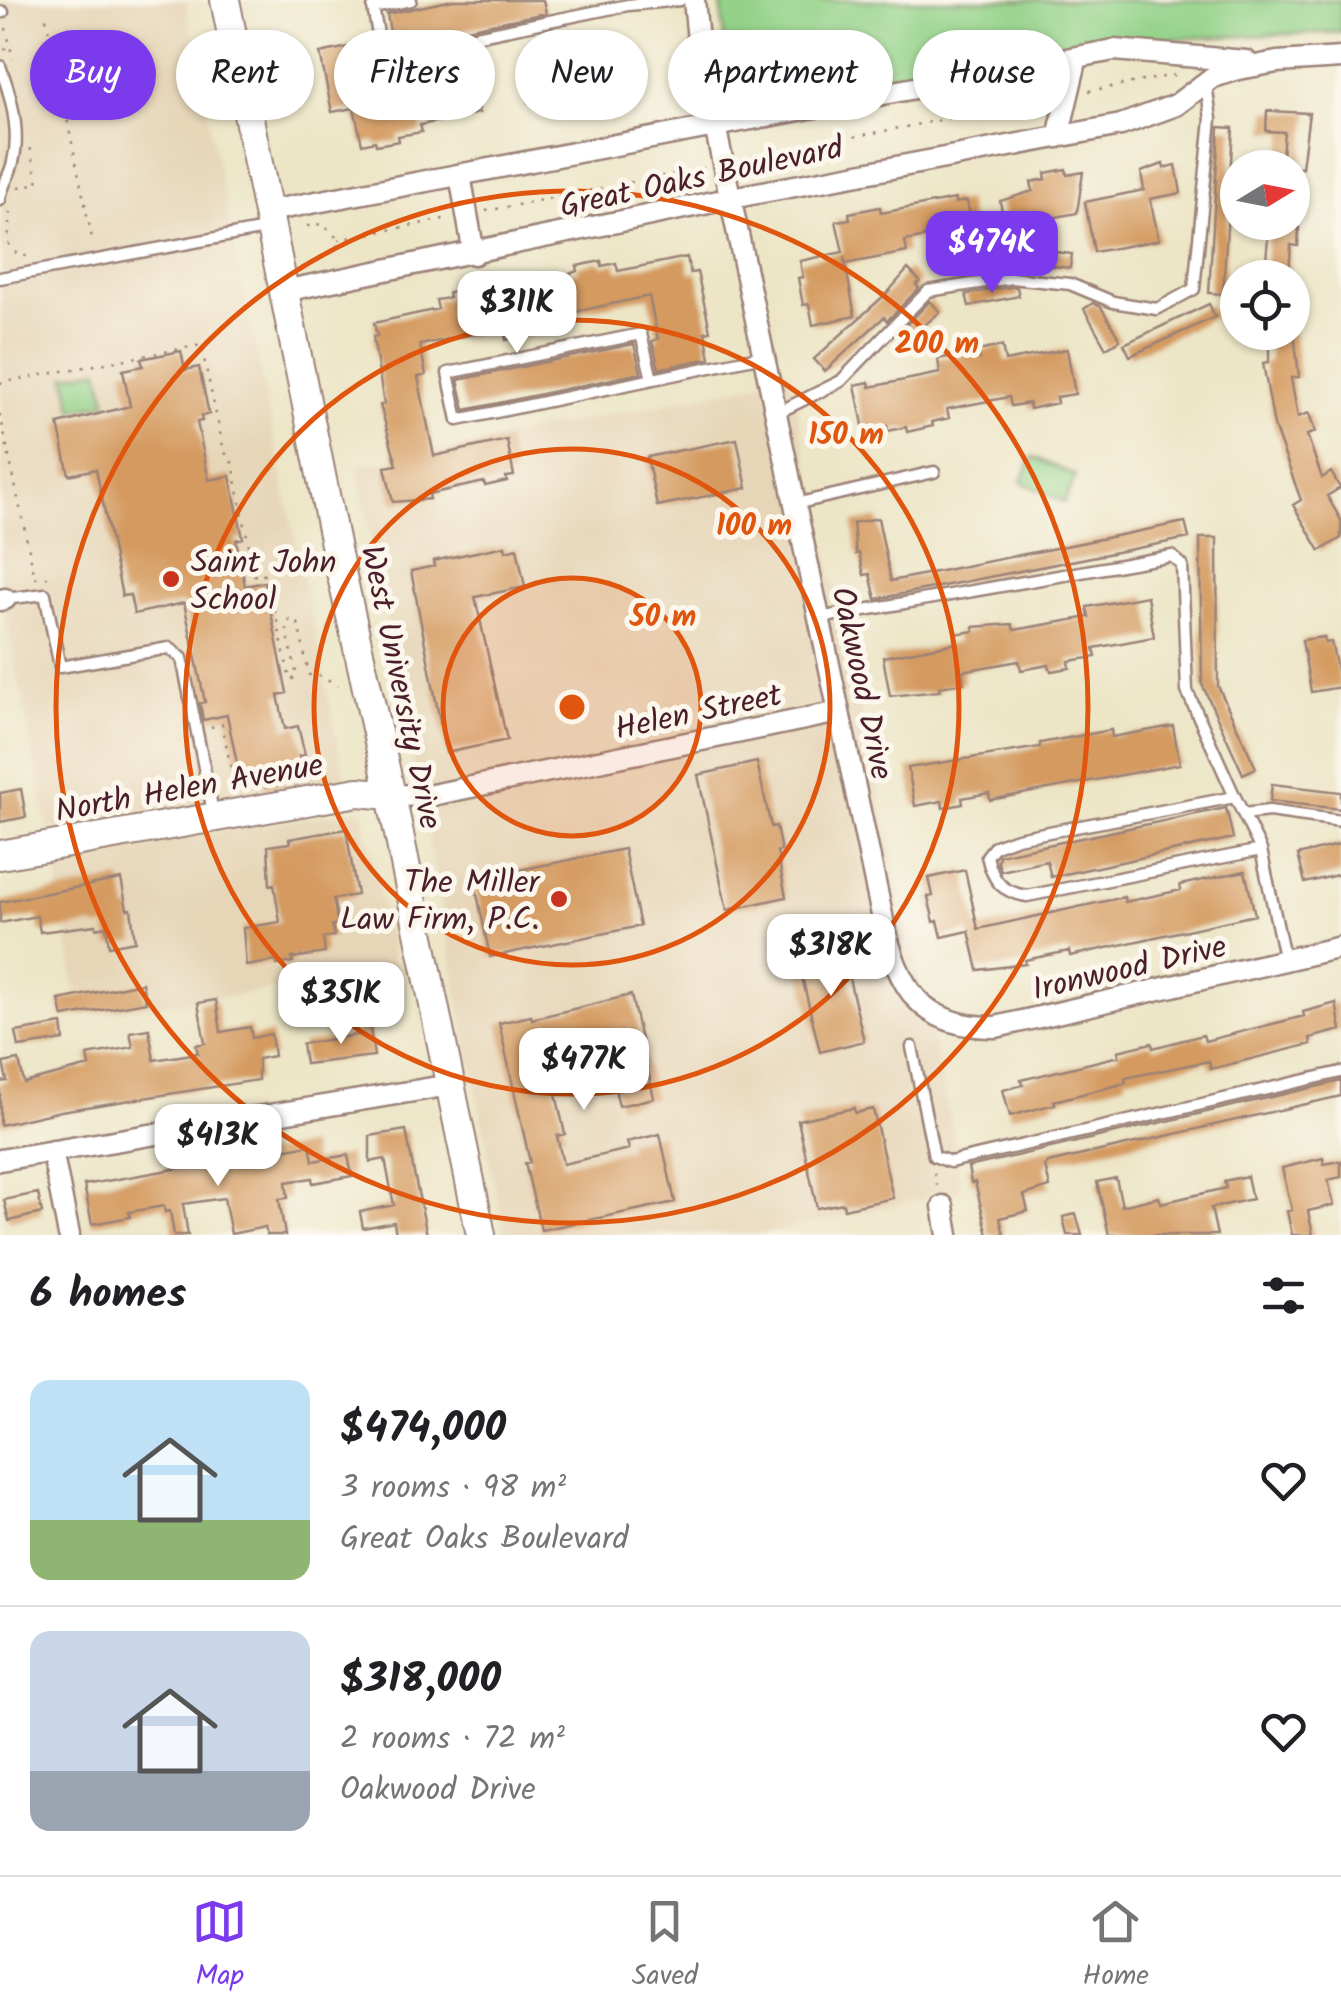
<!DOCTYPE html>
<meta charset="utf-8">
<style>
:root{--surface:#fff;--page:#f6f6f6;--text:#202124;--muted:#757577;--line:#e0e0e0;--accent:#7c3aed}
body{margin:0;font-family:Kalam,sans-serif;background:var(--page);color:var(--text);height:100vh;display:flex;flex-direction:column;font-size:38px;white-space:nowrap}
*{box-sizing:border-box;margin:0}
p{font-size:32px;color:var(--muted)}
.icon{flex:none;width:55px;height:55px;fill:none;stroke:currentColor;stroke-width:2;stroke-linecap:round;stroke-linejoin:round}
.map{position:relative;height:1235px;overflow:hidden}
.sheet{display:flex;flex-direction:column;background:var(--surface);flex:1}
.sheet>*{flex:none}
.top-card{position:absolute;left:30px;top:30px;width:1282px;height:90px;display:flex;gap:20px}
.needle{width:65px;rotate:80deg}
.tools{position:absolute;left:1220px;top:150px;display:grid;gap:20px}
.tools a{display:grid;place-items:center;width:90px;height:90px;border-radius:50%;background:var(--surface);box-shadow:0 2px 8px #0004;font-size:50px}
.price{position:absolute;translate:-50% -85px;padding:0 22px;border-radius:20px;background:#fff;color:#222;font-size:32px;line-height:65px;filter:drop-shadow(0 2px 5px #0008)}
.price::after{content:'';position:absolute;left:50%;top:60px;width:30px;height:22px;margin-left:-15px;background:inherit;clip-path:polygon(0 0,100% 0,50% 100%)}
.price.on{background:var(--accent);color:#fff}
ul{padding:0;list-style:none}
li{display:flex;align-items:center;gap:30px;height:250px;padding:0 30px}
li+li{border-top:2px solid var(--line)}
li span{display:grid;place-items:center;flex:none;width:280px;height:200px;border-radius:20px;color:#555}
li>.icon{margin-inline-start:auto}
span .icon{width:120px;height:120px;fill:#fffc;stroke-width:1}
li b{font-size:42px}
h2{display:flex;justify-content:space-between;align-items:center;height:120px;padding:0 30px;font-size:42px}
.pill{padding:0 35px;border-radius:45px;background:var(--surface);box-shadow:0 2px 8px #0004;font-size:35px;line-height:90px}
.pill.on{background:var(--accent);color:#fff}
.menu{display:flex;justify-content:space-around;align-items:center;height:140px;border-top:2px solid var(--line);background:var(--surface);font-size:28px;color:var(--muted)}
.menu a{display:grid;justify-items:center;gap:5px}
.menu .on{color:var(--accent)}
.map>svg:first-child{display:block}
.built{fill:#e6d5b7}
.green{fill:#93d288;stroke:#6e785a;stroke-width:2.5}
.building{fill:#d49a5f}
.lines{fill:none;stroke-linecap:round;stroke-linejoin:round}
.lane-casing{stroke:#9b8278;stroke-width:15}
.street-casing{stroke:#9b8278;stroke-width:25}
.secondary-casing{stroke:#9b8278;stroke-width:32}
.path{stroke:#9b8278;stroke-width:2.5;stroke-dasharray:2.5 8;stroke-linecap:butt}
.lane{stroke:#fff;stroke-width:10}
.street{stroke:#fff;stroke-width:20}
.secondary{stroke:#fff;stroke-width:28}
.ring{fill:none;stroke:#e0560e;stroke-width:5}
.poi-dot{fill:#c8321e;stroke:#fbf7ec;stroke-width:4}
.labels{text-anchor:middle;stroke-width:10;stroke-linejoin:round;paint-order:stroke}
.street-label{font-size:32px;fill:#4a1f2b;stroke:#fbf7ec}
.poi-label{font-size:32px;fill:#4a1f2b;stroke:#fbf7ec;text-anchor:start}
.centre{fill:#e0560e;stroke:#fbf7ec;stroke-width:5}
.ring-label{font-size:30px;text-anchor:middle;font-weight:bold;fill:#e0560e;stroke:#fbf7ec;stroke-width:10;stroke-linejoin:round;paint-order:stroke}
</style>
<div class="map">
<svg width="1341" height="1235" viewBox="0 0 1341 1235">
<rect width="100%" height="100%" fill="#fbf7ec"/>
<filter id="ink" filterUnits="userSpaceOnUse"><feTurbulence type="fractalNoise" baseFrequency=".01" numOctaves="2"/><feDisplacementMap in="SourceGraphic" scale="20" xChannelSelector="R" yChannelSelector="G"/><feConvolveMatrix kernelMatrix="1 2 1 2 8 2 1 2 1" color-interpolation-filters="sRGB"/></filter>
<filter id="wash" filterUnits="userSpaceOnUse"><feTurbulence type="fractalNoise" baseFrequency=".0048" numOctaves="4" result="noise"/><feDisplacementMap in="SourceGraphic" scale="40" xChannelSelector="R" yChannelSelector="G"/><feGaussianBlur stdDeviation="2.25" result="paint"/><feColorMatrix in="noise" values="0 0 0 0 0 0 0 0 0 0 0 0 0 0 0 0 0 1.4 0 .05"/><feComposite in="paint" operator="in"/></filter>
<g filter="url(#wash)">
<rect width="100%" height="100%" fill="#ece5c6"/>
<path class="built" d="M0 0H185L240 276 346 782 48 830 0 584Z
M788 369 957 1153 960 1190 759 1235H504L357 467 753 385Z
M362 810 403 1003 293 1021 286 988 80 1016 54 855Z"/>
<path class="green" d="M721 0H1341V32L1096 42 739 111 725 52Z
M99 369 107 403 73 409 66 376Z
M1033 457 1076 476 1064 502 1021 482Z"/>
<g id="blocks">
<path class="building" d="M453 0H543L546 13 392 44 387 14Z
M358 45 370 102 413 93 412 86 471 73 479 113 420 125 422 132 398 136 399 141 376 145 375 141 362 144 354 108 332 112 320 53Z
M618 47 626 93 608 96 609 101 580 106 579 101 561 104 559 97 528 102 524 78 555 73 553 59Z
M1267 111 1309 113 1302 168H1281L1284 132 1266 131Z
M1219 127 1233 128 1223 294 1209 293Z
M1163 164 1164 168 1176 165 1181 193 1150 199 1159 240 1094 252 1085 202 1144 190 1141 172Z
M1066 169 1067 175 1083 172 1077 213 1019 224 1024 248 1072 254 1070 268 1012 261 1014 270 966 276 957 231 905 241 907 252 845 264 844 257 855 316 813 325 809 304 803 305 798 278 803 277 800 261 843 252 836 221 850 219 849 213 880 207 881 213 955 199V203L967 201 977 253 1009 246 1000 201 1033 191 1031 182 1046 179 1045 173Z
M1269 226 1299 228 1298 246 1291 245 1289 274 1265 272Z
M687 257 690 273 697 272 707 316 710 331 705 332 710 358 659 369 652 341 658 339 649 296 565 314 568 327 506 340 504 328 420 345 426 375 418 377 434 456 507 440 514 476 506 477 507 481 485 486 484 482 429 494 430 499 393 502 385 467 397 465 380 405 384 404 373 337 377 336 374 323 438 309 436 300 449 298 448 293 470 289V293L495 288 496 291 557 278 578 271 577 266 601 261 602 266 616 263 618 271Z
M908 269 920 281 916 285 919 288 887 321 884 317 825 371 814 359 888 292Z
M1011 287H1017L1019 296 969 306 966 294Z
M930 301 940 312 905 342 898 334Z
M1093 303 1101 307 1120 340 1106 348 1084 309Z
M1209 304 1215 317 1130 356 1124 344Z
M1269 332H1294L1299 377 1291 378 1298 417 1309 413 1315 432 1307 435 1322 478 1331 472 1340 488 1327 496 1341 520V538L1320 551 1293 505 1301 500 1274 426 1263 363 1269 362Z
M634 344 641 373 465 410 458 380Z
M1002 346 1005 361 1067 349 1075 394 1056 397 1057 403 1030 409 1029 403 1011 406 1009 397 947 409 949 418 932 422 933 426 907 432 906 427 888 431 887 426 864 430 855 385 869 382 870 387 940 373 938 359 973 352 980 360 978 351Z
M181 351 185 370 199 367 209 414 201 416 202 421 197 422 209 480 230 476 243 538 236 540 245 586 265 582 287 693 278 695 285 729 298 726 305 755 299 756 302 767 282 771 284 783 266 787 263 775 246 779 243 767 238 768 227 715 203 720 200 703 205 702 184 603 134 614 130 595 122 596 96 469 69 475 58 424 130 406 123 370 143 366 141 359Z
M737 439 747 488 657 506 647 457Z
M878 518 891 581 1185 522 1189 538 876 599 870 574 864 575 859 553 856 554 853 523Z
M1200 538H1217L1218 686 1256 768 1243 774 1202 684Z
M505 546 506 551 517 548 525 587 475 597 507 740 446 753 411 571 434 566 433 561Z
M1147 596 1154 637 1094 648 1096 657 1069 661 1070 668 1051 671 1049 665 1021 670 1019 661 962 671 964 683 939 687 940 691 890 696 883 657 957 643 955 634 974 631 973 627 1012 624 1014 630 1089 617 1087 607Z
M1324 637 1325 643 1331 642 1341 687 1311 692 1302 640Z
M1173 726 1180 764 990 800 989 793 962 798 963 804 943 808 942 801 915 806 908 768 1040 747V743L1111 730 1112 737Z
M757 762 771 827 776 826 781 851 777 852 786 897 727 910 698 775Z
M1272 784 1341 792V809L1270 801Z
M21 789 26 817 0 822V793Z
M1226 808 1233 838 1051 877 1047 861 1001 871 998 863 999 855Z
M346 829 357 895 333 899 338 924 332 925 334 936 323 938 325 953 292 958 293 962 277 965 276 961 246 966 243 928 280 922 274 884 270 885 268 846 290 843 289 839Z
M1341 844V874L1305 883 1298 855Z
M624 849 640 926 490 957 474 879Z
M965 870 978 929 1124 897 1125 902 1181 890 1180 885 1245 871 1255 915 1070 956 1069 951 1025 960 1026 964 978 970 969 931 942 937 938 921 934 922 928 897 933 896 929 878Z
M121 879 127 909H131L135 941 109 946 106 926 96 928V925L40 932 37 916 0 923V902Z
M841 945 864 1041 820 1052 797 956Z
M142 983 146 1002 63 1017 59 1000Z
M631 995 654 1098 619 1106 610 1068 594 1071 593 1067 552 1076 565 1134 557 1136 563 1164 629 1149 627 1142 660 1134 675 1202 541 1230 525 1163 530 1162 499 1023 531 1016 532 1019Z
M216 1000 221 1032 250 1027 252 1038 271 1034 274 1056 258 1059V1080L61 1111 0 1125V1082L7 1081 3 1063 19 1060 24 1083 89 1066 87 1055 133 1047 130 1032 149 1029 154 1060 198 1053 196 1045 205 1043 198 1003Z
M1336 1003 1341 1030 1310 1038 1311 1044 1211 1069 1209 1061 1125 1078 1126 1083 1054 1101 1055 1104 1010 1116 1003 1090 1023 1085 1021 1080 1119 1056 1118 1051 1152 1043 1153 1048 1203 1035 1205 1041 1304 1016 1303 1012Z
M369 1021 374 1056 305 1064 302 1044 357 1035 355 1023Z
M62 1024 64 1040 19 1047 16 1032Z
M1341 1081V1096L1048 1163 1045 1166 1050 1187 1024 1195 1028 1211 1000 1218 1004 1235H988L975 1182 971 1183 968 1167Z
M854 1108 855 1113 873 1109 893 1198 844 1209 843 1203 817 1208 798 1120Z
M406 1130 414 1173 427 1235H396L394 1222 363 1228 360 1212 394 1205 385 1159 370 1162V1136Z
M310 1145 313 1161 348 1155 352 1176 313 1183 312 1178 286 1182 288 1198 279 1199 285 1235H267L265 1227 231 1234 224 1198 183 1204 188 1235H174L170 1211 165 1212 164 1206 129 1212 130 1217 92 1224 84 1185Z
M1323 1158 1324 1164 1341 1161V1177L1328 1180 1334 1205 1308 1211 1313 1235H1292L1287 1211 1292 1210 1282 1168Z
M1247 1176 1252 1199 1211 1208 1217 1235H1109L1097 1182 1116 1178 1122 1206 1159 1197 1161 1203 1226 1188 1224 1181Z
M38 1193 42 1213 9 1221 4 1200Z
M1076 1214 1082 1235H1067L1063 1217Z"/>
</g>
</g>
<g filter="url(#ink)">
<use href="#blocks" fill-opacity="0" stroke="#9b8278" stroke-width="2.5"/>
<g class="lines">
<defs>
<path id="lane" d="M411 0 373 8 382 55 628 5 680 0
M0 13 3 12
M0 66C11 95 21 131 13 162 10 176 1 186 0 200
M0 278 270 228
M652 379 641 334 448 373 458 420C559 398 661 378 763 356
M775 414 841 381 928 291 1011 278 1070 284 1113 302 1157 309 1194 289 1211 119 1206 84
M795 504 934 472
M5 599 45 594 60 667 169 648 182 658 214 817
M819 618 1172 556 1182 565 1187 691 1235 797 1017 838 995 846 987 856C993 882 1002 892 1027 896L1261 850 1285 961
M1235 797 1261 850
M1243 814 1269 811 1341 821
M912 1047 934 1156 950 1162 1341 1072"/>
<path id="street" d="M694 0 699 50 883 920C898 987 920 1028 996 1027L1341 947
M1058 137 1077 57
M460 175 474 254
M269 211 1114 50 1246 61
M284 291 752 194 1121 125 1176 105 1213 77 1239 69 1277 62 1341 58
M0 600 5 599
M391 795 427 796 839 712
M52 1151 69 1235
M0 1160 450 1085
M943 1206 948 1235"/>
<path id="secondary" d="M225 0 337 554 391 795 481 1235
M0 855 358 792 391 795"/>
</defs>
<use href="#lane" class="lane-casing"/>
<use href="#street" class="street-casing"/>
<use href="#secondary" class="secondary-casing"/>
<path class="path" d="M46 18 93 243
M6 28 13 59
M0 38 8 54
M1089 91 1175 75
M741 159 1047 99
M19 187 38 183 30 146
M486 211 704 168
M10 212 8 243 15 252 28 257
M307 226 321 224C348 241 340 252 313 261
M338 240 449 218
M0 383 201 345 224 451 233 464 255 577 267 574 290 680 297 677 286 625 290 620 298 623 309 675 316 674 338 686
M0 414 35 578 48 577 54 581
M211 727 222 724 235 789
M934 1173 938 1189"/>
<use href="#lane" class="lane"/>
<use href="#street" class="street"/>
<use href="#secondary" class="secondary"/>
</g>
</g>
<circle cx="572" cy="707" r="129" fill="#e0560e" fill-opacity=".12"/>
<g class="ring">
<circle cx="572" cy="707" r="129"/>
<circle cx="572" cy="707" r="258"/>
<circle cx="572" cy="707" r="387"/>
<circle cx="572" cy="707" r="516"/>
</g>
<g class="poi-dot">
<circle cx="171" cy="579" r="10"/>
<circle cx="559" cy="899" r="10"/>
</g>
<g class="labels">
<g class="street-label">
<text transform="translate(701 176) rotate(-12)" y="11">Great Oaks Boulevard</text>
<text transform="translate(863 683) rotate(78)" y="11">Oakwood Drive</text>
<text transform="translate(402 687) rotate(78)" y="11">West University Drive</text>
<text transform="translate(698 711) rotate(-12)" y="11">Helen Street</text>
<text transform="translate(189 787) rotate(-10)" y="11">North Helen Avenue</text>
<text transform="translate(1129 967) rotate(-13)" y="11">Ironwood Drive</text>
</g>
<g class="poi-label">
<text x="191" y="572">Saint John<tspan x="191" dy="37">School</tspan></text>
<text x="539" y="892" text-anchor="end">The Miller<tspan x="539" dy="37">Law Firm, P.C.</tspan></text>
</g>
</g>
<circle cx="572" cy="707" r="15" class="centre"/>
<g class="ring-label">
<text x="937" y="353">200 m</text>
<text x="846" y="444">150 m</text>
<text x="754" y="535">100 m</text>
<text x="663" y="626">50 m</text>
</g>
</svg>
<div class="tools">
<a><svg class="needle" viewBox="-14 -14 28 28"><path d="M0-13l5 13h-10z" fill="#e53935"/><path d="M0 13l5-13h-10z" fill="#757577"/></svg></a>
<a><svg class="icon" aria-label="locate" viewBox="0 0 24 24"><circle cx="12" cy="12" r="6"/><path d="M12 2v4M12 18v4M2 12h4M18 12h4"/></svg></a>
</div>
<b class="price on" style="left:992px;top:296px">$474K</b>
<b class="price" style="left:517px;top:356px">$311K</b>
<b class="price" style="left:831px;top:999px">$318K</b>
<b class="price" style="left:341px;top:1047px">$351K</b>
<b class="price" style="left:584px;top:1113px">$477K</b>
<b class="price" style="left:218px;top:1189px">$413K</b>
<div class="top-card">
<a class="pill on">Buy</a>
<a class="pill">Rent</a>
<a class="pill">Filters</a>
<a class="pill">New</a>
<a class="pill">Apartment</a>
<a class="pill">House</a>
</div>
</div>
<section class="sheet">
<h2>6 homes<svg class="icon" aria-label="filters" viewBox="0 0 24 24"><path d="M4 7h16M4 17h16"/><circle cx="9" cy="7" r="2"/><circle cx="15" cy="17" r="2"/></svg></h2>
<ul>
<li><span style="background:linear-gradient(#bfe0f5 70%,#8fb573 0)"><svg class="icon" aria-label="home" viewBox="0 0 24 24"><path d="M3 11l9-7 9 7M6 9v11h12V9"/></svg></span><div><b>$474,000</b><p>3 rooms · 98 m²</p><p>Great Oaks Boulevard</p></div><svg class="icon" aria-label="heart" viewBox="0 0 24 24"><path d="M12 20l-8-8c-3-5 5-10 8-4 3-6 11-1 8 4z"/></svg></li>
<li><span style="background:linear-gradient(#c9d6e8 70%,#9aa5b1 0)"><svg class="icon" aria-label="home" viewBox="0 0 24 24"><path d="M3 11l9-7 9 7M6 9v11h12V9"/></svg></span><div><b>$318,000</b><p>2 rooms · 72 m²</p><p>Oakwood Drive</p></div><svg class="icon" aria-label="heart" viewBox="0 0 24 24"><path d="M12 20l-8-8c-3-5 5-10 8-4 3-6 11-1 8 4z"/></svg></li>
</ul>
</section>
<nav class="menu">
<a class="on"><svg class="icon" aria-label="map" viewBox="0 0 24 24"><path d="M3 6l6-2 6 2 6-2v14l-6 2-6-2-6 2zM9 4v14M15 6v14"/></svg>Map</a>
<a><svg class="icon" aria-label="saved" viewBox="0 0 24 24"><path d="M7 4h10v16l-5-4-5 4z"/></svg>Saved</a>
<a><svg class="icon" aria-label="home" viewBox="0 0 24 24"><path d="M3 11l9-7 9 7M6 9v11h12V9"/></svg>Home</a>
</nav>
